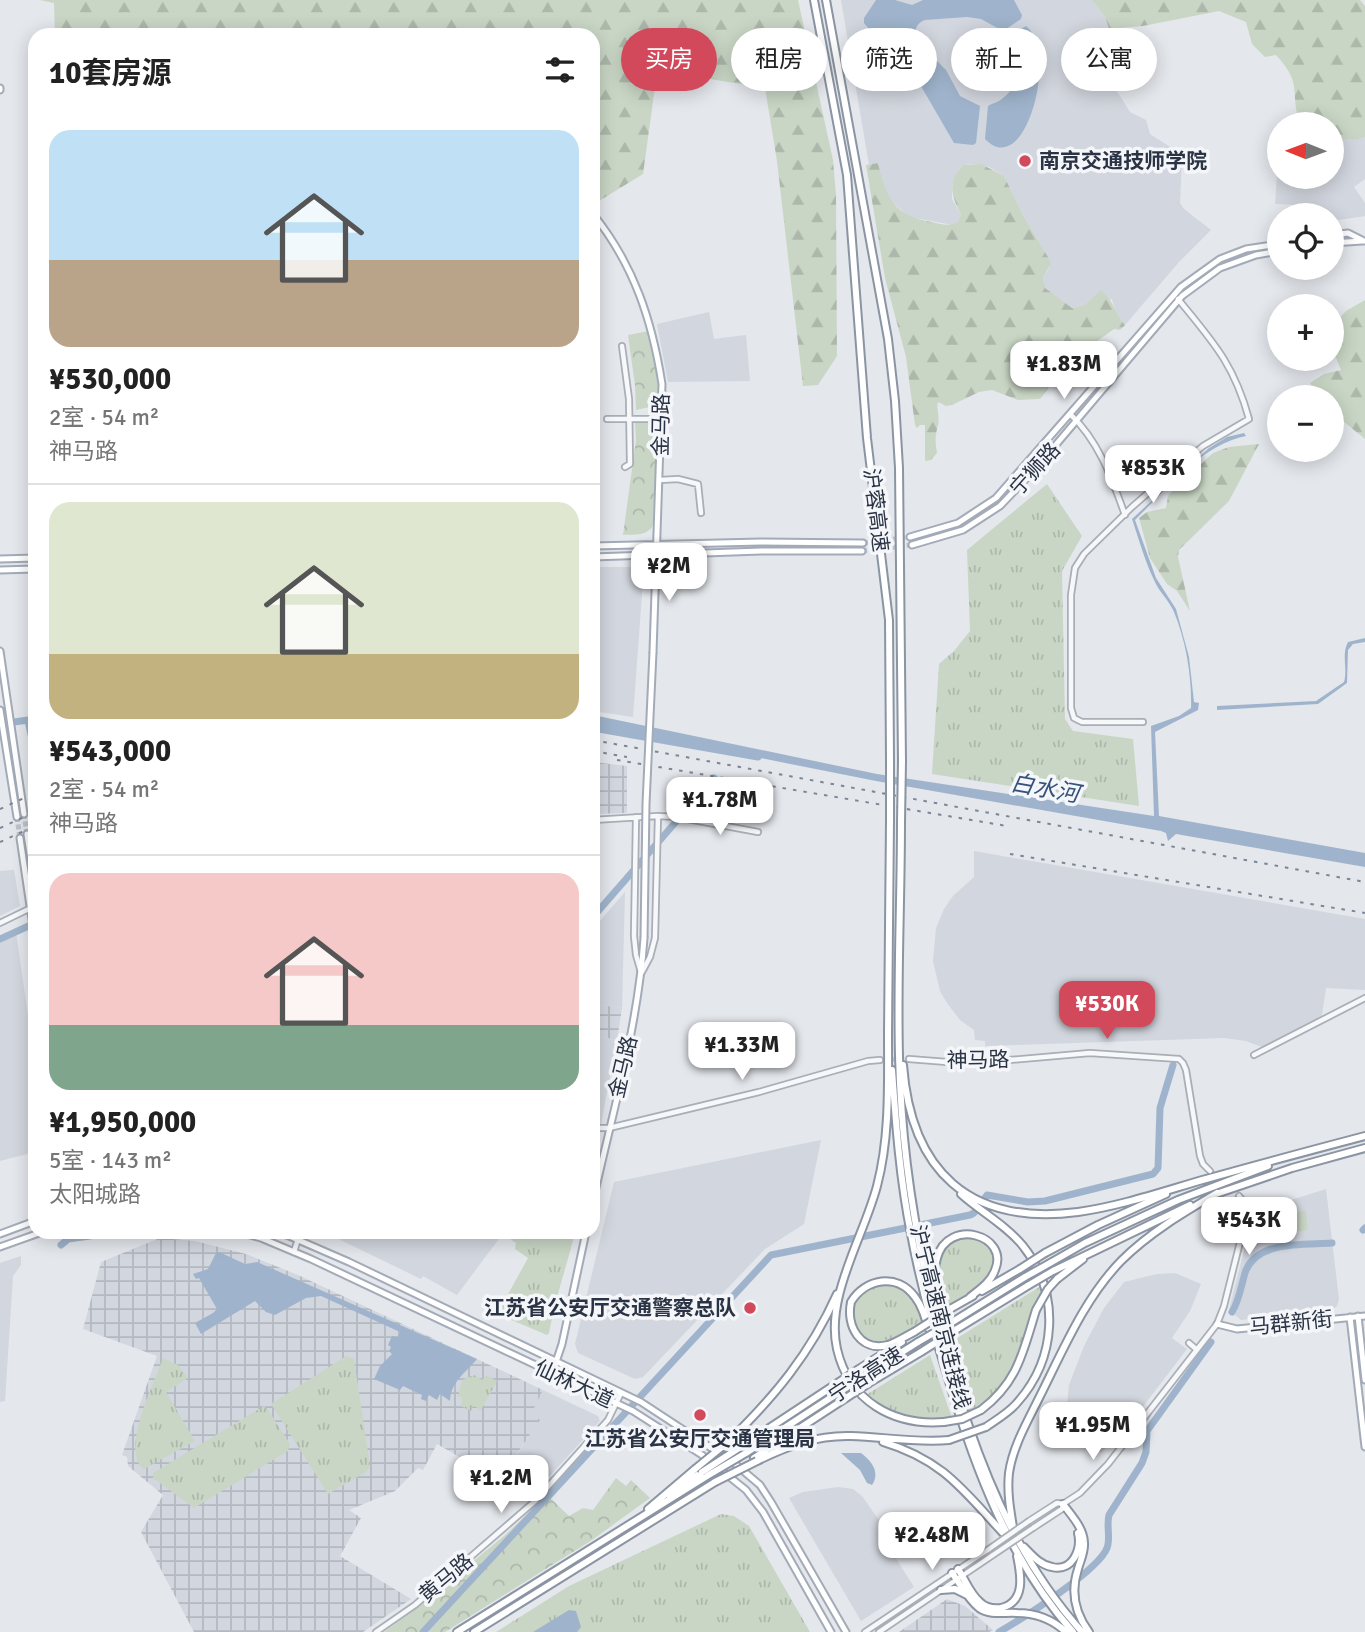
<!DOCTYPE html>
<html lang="zh">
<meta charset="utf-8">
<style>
:root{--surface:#fff;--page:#f2f2f2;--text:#222;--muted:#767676;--line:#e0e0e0;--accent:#d1495b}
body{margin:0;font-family:Signika,"Noto Sans SC",sans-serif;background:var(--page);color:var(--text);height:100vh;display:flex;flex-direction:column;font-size:26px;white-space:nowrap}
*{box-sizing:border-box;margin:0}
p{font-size:23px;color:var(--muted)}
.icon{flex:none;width:38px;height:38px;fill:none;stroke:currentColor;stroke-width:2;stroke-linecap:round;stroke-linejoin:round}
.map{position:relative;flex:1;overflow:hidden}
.drawer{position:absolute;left:28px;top:28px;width:572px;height:1211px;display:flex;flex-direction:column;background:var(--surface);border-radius:21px;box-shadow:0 4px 18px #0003}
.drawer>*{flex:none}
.hud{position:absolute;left:621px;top:28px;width:639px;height:63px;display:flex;gap:14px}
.needle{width:46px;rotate:271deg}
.buttons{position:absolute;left:1267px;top:112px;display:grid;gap:14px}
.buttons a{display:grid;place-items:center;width:77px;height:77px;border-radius:50%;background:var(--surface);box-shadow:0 4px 18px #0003;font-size:35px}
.price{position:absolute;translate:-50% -60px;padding:0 16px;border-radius:14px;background:#fff;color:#222;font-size:23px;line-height:46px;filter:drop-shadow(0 2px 4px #0008)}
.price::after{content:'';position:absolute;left:50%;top:42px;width:21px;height:16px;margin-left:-10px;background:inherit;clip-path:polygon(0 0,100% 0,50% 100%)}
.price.active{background:var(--accent);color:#fff}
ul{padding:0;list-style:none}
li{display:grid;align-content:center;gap:14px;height:371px;padding:0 21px}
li+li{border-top:2px solid var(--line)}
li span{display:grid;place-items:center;height:217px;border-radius:21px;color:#555}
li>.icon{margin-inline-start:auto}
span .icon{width:126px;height:126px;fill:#fffc;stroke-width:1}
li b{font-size:30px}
h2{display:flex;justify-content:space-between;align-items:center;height:84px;padding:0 21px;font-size:30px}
.chip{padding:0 24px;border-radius:32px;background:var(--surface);box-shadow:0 4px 18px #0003;font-size:24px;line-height:63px}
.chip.active{background:var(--accent);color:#fff}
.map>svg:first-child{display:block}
.built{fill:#d2d6de}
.industrial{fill:url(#industrial-grid)}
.grass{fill:url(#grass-tufts)}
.forest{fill:url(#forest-firs)}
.park{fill:url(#park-crowns)}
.pitch{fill:#c9d6c5}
.water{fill:#9fb4cc}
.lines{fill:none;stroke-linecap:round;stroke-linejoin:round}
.river{stroke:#9fb4cc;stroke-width:7}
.minor-tunnel{stroke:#bfc3cb;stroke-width:4.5;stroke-dasharray:4.5 2;stroke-linecap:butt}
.major-tunnel{stroke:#bfc3cb;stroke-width:5;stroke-dasharray:5 2.5;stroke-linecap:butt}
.minor-casing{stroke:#a9aeb7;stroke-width:8}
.major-casing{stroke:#a3abb8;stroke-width:9}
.highway-casing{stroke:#8b94a3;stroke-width:10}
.minor{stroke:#f7f8fa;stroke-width:4.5}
.major{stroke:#fff;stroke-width:5}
.highway{stroke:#fff;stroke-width:6}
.rail{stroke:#7d8696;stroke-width:2;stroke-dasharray:3.5 7;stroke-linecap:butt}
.minor-bridge-casing{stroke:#a9aeb7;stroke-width:8;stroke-linecap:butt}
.major-bridge-casing{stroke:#a3abb8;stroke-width:9;stroke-linecap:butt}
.highway-bridge-casing{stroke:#8b94a3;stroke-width:10;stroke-linecap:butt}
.minor-bridge{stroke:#f7f8fa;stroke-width:4.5}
.major-bridge{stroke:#fff;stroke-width:5}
.highway-bridge{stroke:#fff;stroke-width:6}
.poi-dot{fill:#d1495b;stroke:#f4f6f9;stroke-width:2.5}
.labels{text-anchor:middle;stroke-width:7;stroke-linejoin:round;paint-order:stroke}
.poi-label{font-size:21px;font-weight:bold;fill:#2b3445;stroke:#f4f6f9;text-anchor:start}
.street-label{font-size:21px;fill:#2b3445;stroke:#f4f6f9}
.water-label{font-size:23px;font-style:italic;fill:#34527a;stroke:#f4f6f9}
</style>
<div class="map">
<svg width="1365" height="1632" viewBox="0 0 1365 1632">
<defs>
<pattern id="industrial-grid" width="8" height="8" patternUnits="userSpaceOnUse" patternTransform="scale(1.75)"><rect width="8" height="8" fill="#d2d6de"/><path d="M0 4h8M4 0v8" fill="none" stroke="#b4b8c0"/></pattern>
<pattern id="grass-tufts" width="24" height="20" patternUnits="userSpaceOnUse" patternTransform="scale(1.75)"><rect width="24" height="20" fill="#c9d6c5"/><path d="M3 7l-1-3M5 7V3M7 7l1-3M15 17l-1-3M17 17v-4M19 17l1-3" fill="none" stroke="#adb8ab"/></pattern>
<pattern id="forest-firs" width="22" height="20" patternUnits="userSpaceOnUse" patternTransform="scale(1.75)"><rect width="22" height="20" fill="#c9d6c5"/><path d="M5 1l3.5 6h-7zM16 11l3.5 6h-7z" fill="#adb8ab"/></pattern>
<pattern id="park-crowns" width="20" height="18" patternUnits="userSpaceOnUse" patternTransform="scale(1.75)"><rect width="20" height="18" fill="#c9d6c5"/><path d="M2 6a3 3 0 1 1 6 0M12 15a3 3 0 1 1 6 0" fill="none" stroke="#adb8ab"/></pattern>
</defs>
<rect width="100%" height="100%" fill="#e4e7ec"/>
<path class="built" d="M841 0H1092L1105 17 1109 29 1104 55 1108 77 1130 112 1146 120 1150 134 1178 152 1182 159 1180 203 1184 209 1211 230 1179 262 1125 325 1116 314 1112 299 1072 308 1044 288 1043 278 1049 268 1048 257 1023 215 1004 176 989 167 972 164 963 165 959 169 952 185V199L961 214 958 222 953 225 909 217 887 197 878 163 869 165Z
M1365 137V179L1354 187 1365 203V216L1332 221V215H1308L1301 205 1275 204 1278 161 1279 177H1332V139L1358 140Z
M709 312 714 339 746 335 750 381 668 382 657 324Z
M593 567H644L633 717 593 711Z
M974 851 1365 919V990L1326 988 1321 1022 1267 1049 1246 1041 1224 1038 985 1046V1041L975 1040 974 1030 960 1020 947 1003 940 991 933 961 936 928 944 909 953 896 974 877Z
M14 870 20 906 0 916V871Z
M625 892 622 1008 593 1004V929Z
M16 932 35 1064V1152L0 1161V941Z
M593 1035 617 1040 601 1124 593 1122Z
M821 1140 804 1224 765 1249 643 1377 635 1379 578 1353 575 1344 614 1182Z
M1326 1189 1339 1299 1337 1306 1331 1311 1310 1313 1308 1311H1302L1299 1314 1241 1320 1229 1310 1255 1207 1259 1206 1263 1209Z
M324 1232H504L457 1295 423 1276 421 1279Z
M21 1256V1265L13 1276 5 1401 0 1402V1263Z
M1175 1273 1201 1284 1190 1311 1172 1338 1187 1349 1135 1417 1101 1453 1064 1432 1069 1385 1084 1346 1104 1308 1124 1282 1157 1274Z
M543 1390 598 1416 600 1421 548 1478 516 1456 539 1421 530 1414Z
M838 1487 853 1489 862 1496 883 1526 903 1514 915 1531 890 1549 914 1587 861 1621 789 1498 803 1492Z"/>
<path class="industrial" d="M593 762 627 766V813L593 814Z
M593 1004 622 1008 617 1040 593 1035Z
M160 1238 195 1241 246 1254 298 1275 543 1390 531 1414 540 1420 499 1480 437 1444 423 1470 418 1468 395 1491 349 1510 361 1518 340 1556 411 1599 363 1632H194L141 1532 163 1495 128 1466 127 1457 122 1455 157 1356 83 1329 101 1262Z
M947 1599 965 1606 993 1630 989 1632H899Z"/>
<path class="grass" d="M1047 484 1082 536 1062 571 1065 719 1073 731 1133 739 1139 806 932 774 939 664 954 651 970 631 967 550Z
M506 1232H575C567 1266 555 1298 549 1333L547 1335 497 1314 528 1258 515 1249 516 1243 505 1235Z
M961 1237C973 1238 985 1240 991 1250 1008 1277 960 1298 942 1309 937 1279 928 1252 961 1237Z
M879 1284C906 1285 914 1295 923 1321 911 1329 899 1340 885 1342 858 1347 842 1314 860 1295 865 1289 872 1287 879 1284Z
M1041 1286 1043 1289C1018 1336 1022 1385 968 1411L958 1379 951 1342Z
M930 1355 952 1418C918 1424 892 1415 866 1395Z
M346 1356 354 1359 370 1466 366 1472 328 1494 271 1404Z
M163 1358 178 1365 188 1378 166 1392 195 1441 144 1469C119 1453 155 1381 163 1358Z
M486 1375 497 1381 481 1410 473 1406 471 1411 461 1406 462 1397H458L462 1380 474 1375 482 1380Z
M264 1406 267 1408 290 1444 288 1451 194 1508 153 1478V1473Z
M721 1514 734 1516 749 1526 810 1632H496L569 1586Z"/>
<path class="forest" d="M40 0H798L833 160 836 195 837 356 818 385 803 386 777 161 765 88 710 79 699 54 681 53 666 66 655 87 643 174 599 201 593 194V35H55L54 3Z
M1092 0H1360L1365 6V137L1358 140 1332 139V124H1300C1289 92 1304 85 1276 55L1265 57 1252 44 1246 22 1219 11 1143 26 1109 29 1105 17Z
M878 163C887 198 893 215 931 222 941 224 949 227 958 222L961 214C951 196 947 181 963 165L981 164 1004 176 1023 215 1048 257 1051 263 1043 278 1045 288 1072 308 1085 305 1101 290C1115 302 1113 311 1125 325L1120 330 1114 329 1083 351 1061 383 1049 387 1040 399 1018 400 992 390 979 392 952 405 946 406 938 402C936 409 940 417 938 425 935 437 935 440 937 453L931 460 925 461V425H920L917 428 915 425 906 357 885 278 866 165Z
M1365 300V439L1332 412V397H1318L1310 383 1324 374 1341 370 1332 348V326L1346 311Z
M1259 444 1229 501 1179 550 1178 557 1190 611 1177 591 1167 584 1150 558 1139 518 1147 512 1166 508 1168 496 1174 489 1213 453 1229 447Z"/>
<path class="park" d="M649 331 656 355 659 405 636 410 635 385 628 335Z
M643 421 658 428 653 524C648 537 635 534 623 535L636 440 635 422Z
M616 1478 626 1486 631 1480 650 1498 592 1540 445 1632H384L410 1613 504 1536 547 1495 569 1516 583 1508 593 1510Z"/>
<path class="pitch" d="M1306 1211 1308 1230 1274 1234 1272 1214Z"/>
<path class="water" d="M876 0H895L912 5 923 0H1014L1022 15 1021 19 1003 31 981 19 967 17 925 20C915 24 914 31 917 41L946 70 960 96 980 106 976 143 973 145 954 143 907 62 874 35 864 23V18Z
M1026 26C1059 50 1026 182 985 139L988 106C993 103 999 102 1003 98 1022 84 1017 57 1009 39L1010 36Z
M1244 433 1246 436C1201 445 1167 489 1135 520L1156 578 1176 609 1189 657 1194 702 1199 703 1198 710 1155 732 1159 816 1365 853V867L1176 834 1168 841 1166 833 1161 831 876 781 725 751 593 728V715L877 774 1154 816 1151 726 1179 716 1191 708C1192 677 1186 641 1174 612 1169 600 1159 592 1154 580 1145 561 1139 540 1132 519L1209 448 1227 437Z
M1365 638V642L1353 644 1348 650 1347 683 1318 704 1217 710V706L1316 701 1344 682C1348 669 1341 655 1348 642Z
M219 1252 245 1264 257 1262 477 1359C465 1374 451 1381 450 1401L440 1394 437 1400 429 1395 426 1401 421 1399 422 1395 403 1386 400 1390 374 1379 380 1366 392 1354 389 1351 391 1347 388 1345 392 1336 398 1337 400 1332 321 1296 306 1298 275 1315 266 1312 255 1301 201 1334 195 1323 213 1313 217 1309 199 1278 196 1279 193 1274 208 1269 216 1253Z
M841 1453H861C873 1462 880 1473 872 1485L867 1483 860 1470Z
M569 1610 576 1611 581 1627 577 1632H533Z"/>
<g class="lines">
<path class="river" d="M0 724 28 720 35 754
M593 728 758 757
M593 917 714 778
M0 939 35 923
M1363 1230 1365 1228
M61 1245 68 1239 90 1236 93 1232
M1232 1312C1240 1299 1241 1285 1246 1270 1259 1240 1305 1245 1332 1243
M423 1632 771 1255 970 1215 974 1213 987 1195 1028 1202 1045 1201 1153 1174 1158 1168 1160 1108 1173 1065
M999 1632C1022 1619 1099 1570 1107 1548 1111 1538 1106 1526 1109 1515L1142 1463 1146 1452 1147 1431 1211 1342"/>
<path class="minor-tunnel" d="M880 1060 909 1059"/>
<path class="major-tunnel" d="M863 543 910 537
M862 551 912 545
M24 814 27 834
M17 817 20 838"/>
<defs>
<path id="minor" d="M622 346 629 399 630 464 625 467
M1070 414C1099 441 1112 479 1125 515
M607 419H661
M660 480 678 479 698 484 701 513
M1143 722H1082L1074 718 1071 708V595L1075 568 1084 554 1132 507 1180 465 1203 446 1249 419C1234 364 1213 342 1178 299
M636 817 634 936 636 955 640 969
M593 820 658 816 677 817 758 832
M0 923 35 906
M642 972 650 957 655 938 658 816
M1254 1055 1365 998
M909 1059 947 1062 1009 1060 1090 1053 1179 1059 1183 1063 1186 1070 1200 1156 1203 1164 1210 1171
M593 1128H609L759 1092 868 1061 880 1060
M294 1252 300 1232
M1189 1343 1196 1349
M1029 1521 1057 1503 1063 1504 1080 1493 1108 1464 1217 1324 1224 1306 1245 1222C1246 1212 1247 1204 1239 1196
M1033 1528 1062 1509 1063 1504
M376 1632 415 1605 535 1501 608 1420 621 1393
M865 1632 989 1549
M879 1632 993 1555"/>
<path id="major" d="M0 88V90
M593 214C634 265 652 320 662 384L653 652
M1332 235 1348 233 1364 241
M1332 243 1362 241
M910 537 958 523 996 498 1181 287 1220 259 1246 249 1279 244
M912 545 963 530 1000 506 1037 467 1182 296 1220 268 1256 255 1279 251
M593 546 761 542 863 543
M593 557 761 551H862
M0 559 35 558
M0 570 35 569
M0 651 24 814
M0 710 17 817
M27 834 35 885
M20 838 35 940
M593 1201C612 1114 638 1027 644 938
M239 1232 261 1238 311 1259 633 1411 702 1455 746 1490 763 1512 831 1632
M280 1232 349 1262 641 1402 734 1463 760 1485 771 1502 846 1632
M0 1234 35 1221
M0 1247 42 1232
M1358 1316 1365 1380
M1350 1317 1365 1447
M1217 1324 1237 1329 1365 1316
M552 1374 562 1344 586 1232"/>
<path id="highway" d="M814 0 847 175 867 438 889 620 890 760
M826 0 888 339 895 401 899 468 902 761
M890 821C889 892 889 963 888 1033 888 1084 890 1137 877 1186 864 1236 825 1297 837 1349 849 1401 893 1426 944 1422
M901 822C901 900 897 978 899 1056 902 1181 927 1306 968 1424 994 1500 1028 1572 1082 1632
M903 1065C911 1171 969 1226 1078 1212 1121 1206 1164 1191 1206 1179 1259 1164 1312 1150 1365 1136
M892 1070C896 1125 900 1180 911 1234 920 1282 933 1330 948 1378 975 1469 1009 1560 1073 1632
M961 1194C981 1212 1006 1225 1023 1246 1061 1294 1057 1359 1016 1404 1008 1413 996 1420 986 1427
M1216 1194 1292 1168 1365 1148
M1045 1253 1098 1225 1166 1194
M1050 1263 1085 1243 1178 1200 1268 1166
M1053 1271 1190 1205
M1057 1279 1083 1259
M982 1291 1020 1269
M950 1309 973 1296
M954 1321 1025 1277
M957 1329 1029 1285
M914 1332C906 1336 897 1342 888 1345 860 1352 846 1326 851 1302 865 1279 897 1272 915 1297 922 1306 925 1317 928 1328
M944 1332C939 1309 930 1282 937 1258 948 1217 1010 1235 995 1270 991 1282 979 1290 970 1297
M859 1369 902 1342
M864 1376 918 1342
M869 1383 921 1352
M981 1410C1018 1382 1023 1352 1036 1310
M728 1442C775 1396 810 1354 837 1294
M883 1442C943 1460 963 1490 1003 1533
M739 1448 836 1384
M746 1453 841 1391
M754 1458 846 1398
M757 1461C787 1446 817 1435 851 1436 884 1437 916 1443 949 1440
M669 1495 702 1472
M1063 1504C1071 1515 1083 1527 1084 1542 1085 1552 1080 1561 1078 1569 1070 1593 1075 1613 1089 1632
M648 1509 695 1469
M1013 1527C1010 1509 1007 1491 1009 1473 1013 1445 1029 1419 1041 1394 1064 1348 1085 1298 1121 1261 1149 1233 1183 1213 1217 1193
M1024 1547C1032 1555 1040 1565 1052 1567 1072 1572 1082 1550 1078 1533
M958 1569C965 1579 970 1594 980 1602 985 1607 993 1609 1001 1608 1026 1602 1021 1575 1017 1556
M952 1573C961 1585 968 1599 979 1608 991 1616 1004 1612 1017 1613 1036 1613 1052 1619 1066 1632
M941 1590 955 1589 967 1595
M457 1632 707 1476
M474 1632 715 1482"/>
</defs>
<use href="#minor" class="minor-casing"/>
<use href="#major" class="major-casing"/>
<use href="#highway" class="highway-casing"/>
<use href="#minor" class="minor"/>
<use href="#major" class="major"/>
<use href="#highway" class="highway"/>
<path class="rail" d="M593 740 1365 882
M593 751 627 757
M617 760 1007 826
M0 809 35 793
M0 828 35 812
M0 842 35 826
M1010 854 1365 913"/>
<defs>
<path id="minor-bridge" d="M989 1549 1029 1521
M993 1555 1033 1528"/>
<path id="major-bridge" d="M644 938 646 804 653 652"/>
<path id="highway-bridge" d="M890 821V760
M901 822 902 761
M1020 1269 1045 1253
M1025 1277 1050 1263
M1029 1285 1053 1271
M1036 1310 1048 1289 1057 1279
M914 1332 950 1309
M918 1342 954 1321
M921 1352 957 1329
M836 1384 859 1369
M841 1391 864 1376
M846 1398 869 1383
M944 1422 962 1419 981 1410
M949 1440 986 1427
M695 1469 728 1442
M702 1472 739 1448
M707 1476 746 1453
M715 1482 757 1461"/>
</defs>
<use href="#minor-bridge" class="minor-bridge-casing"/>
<use href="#major-bridge" class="major-bridge-casing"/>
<use href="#highway-bridge" class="highway-bridge-casing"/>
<use href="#minor-bridge" class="minor-bridge"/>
<use href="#major-bridge" class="major-bridge"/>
<use href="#highway-bridge" class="highway-bridge"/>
</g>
<g class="poi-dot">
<circle cx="1025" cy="161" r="7"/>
<circle cx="750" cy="1308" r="7"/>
<circle cx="700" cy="1415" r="7"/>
</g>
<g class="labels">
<g class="poi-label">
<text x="1039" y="168">南京交通技师学院</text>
<text x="736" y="1315" text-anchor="end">江苏省公安厅交通警察总队</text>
<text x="700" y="1446" text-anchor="middle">江苏省公安厅交通管理局</text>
</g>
<g class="street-label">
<text transform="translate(661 425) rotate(-89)" y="7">金马路</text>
<text transform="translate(1035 469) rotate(-48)" y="7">宁狮路</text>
<text transform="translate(876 510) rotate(83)" y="7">沪蓉高速</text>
<text transform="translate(978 1060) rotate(-1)" y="7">神马路</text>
<text transform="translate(623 1067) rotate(-77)" y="7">金马路</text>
<text transform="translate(940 1317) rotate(76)" y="7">沪宁高速南京连接线</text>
<text transform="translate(1291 1323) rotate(-6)" y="7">马群新街</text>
<text transform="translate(866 1375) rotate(-33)" y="7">宁洛高速</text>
<text transform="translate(574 1384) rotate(25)" y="7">仙林大道</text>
<text transform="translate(446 1578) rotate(-40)" y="7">黄马路</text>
</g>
<g class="water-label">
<text transform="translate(1045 788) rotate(10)" y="8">白水河</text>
</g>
</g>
</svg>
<div class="buttons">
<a><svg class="needle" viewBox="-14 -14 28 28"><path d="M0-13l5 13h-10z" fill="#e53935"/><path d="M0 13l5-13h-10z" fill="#767676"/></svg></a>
<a><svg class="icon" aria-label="locate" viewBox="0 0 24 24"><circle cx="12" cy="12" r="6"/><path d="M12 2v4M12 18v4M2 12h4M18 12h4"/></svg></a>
<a>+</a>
<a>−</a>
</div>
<b class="price" style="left:1064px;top:401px">¥1.83M</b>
<b class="price" style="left:1153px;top:505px">¥853K</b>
<b class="price" style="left:669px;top:603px">¥2M</b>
<b class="price" style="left:720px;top:837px">¥1.78M</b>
<b class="price active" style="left:1107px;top:1041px">¥530K</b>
<b class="price" style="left:742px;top:1082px">¥1.33M</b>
<b class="price" style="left:1249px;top:1257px">¥543K</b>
<b class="price" style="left:1093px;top:1462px">¥1.95M</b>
<b class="price" style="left:501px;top:1515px">¥1.2M</b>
<b class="price" style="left:932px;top:1572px">¥2.48M</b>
<div class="hud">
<a class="chip active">买房</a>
<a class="chip">租房</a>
<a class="chip">筛选</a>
<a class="chip">新上</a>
<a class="chip">公寓</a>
</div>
<section class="drawer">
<h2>10套房源<svg class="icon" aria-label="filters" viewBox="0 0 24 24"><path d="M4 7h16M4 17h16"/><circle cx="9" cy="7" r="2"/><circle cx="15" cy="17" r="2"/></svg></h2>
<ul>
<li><span style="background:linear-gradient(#bfe0f5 60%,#b9a48a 0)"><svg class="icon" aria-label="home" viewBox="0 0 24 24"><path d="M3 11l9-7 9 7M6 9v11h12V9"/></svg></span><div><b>¥530,000</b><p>2室 · 54 m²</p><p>神马路</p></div></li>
<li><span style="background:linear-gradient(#dfe7d0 70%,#c2b280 0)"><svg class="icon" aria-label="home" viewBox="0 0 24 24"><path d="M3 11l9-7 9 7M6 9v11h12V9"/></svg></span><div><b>¥543,000</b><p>2室 · 54 m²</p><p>神马路</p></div></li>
<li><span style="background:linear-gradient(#f6c9c9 70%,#7fa58c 0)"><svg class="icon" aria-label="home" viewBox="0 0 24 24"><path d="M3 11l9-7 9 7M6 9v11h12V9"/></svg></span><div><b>¥1,950,000</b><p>5室 · 143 m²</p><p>太阳城路</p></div></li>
</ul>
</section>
</div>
